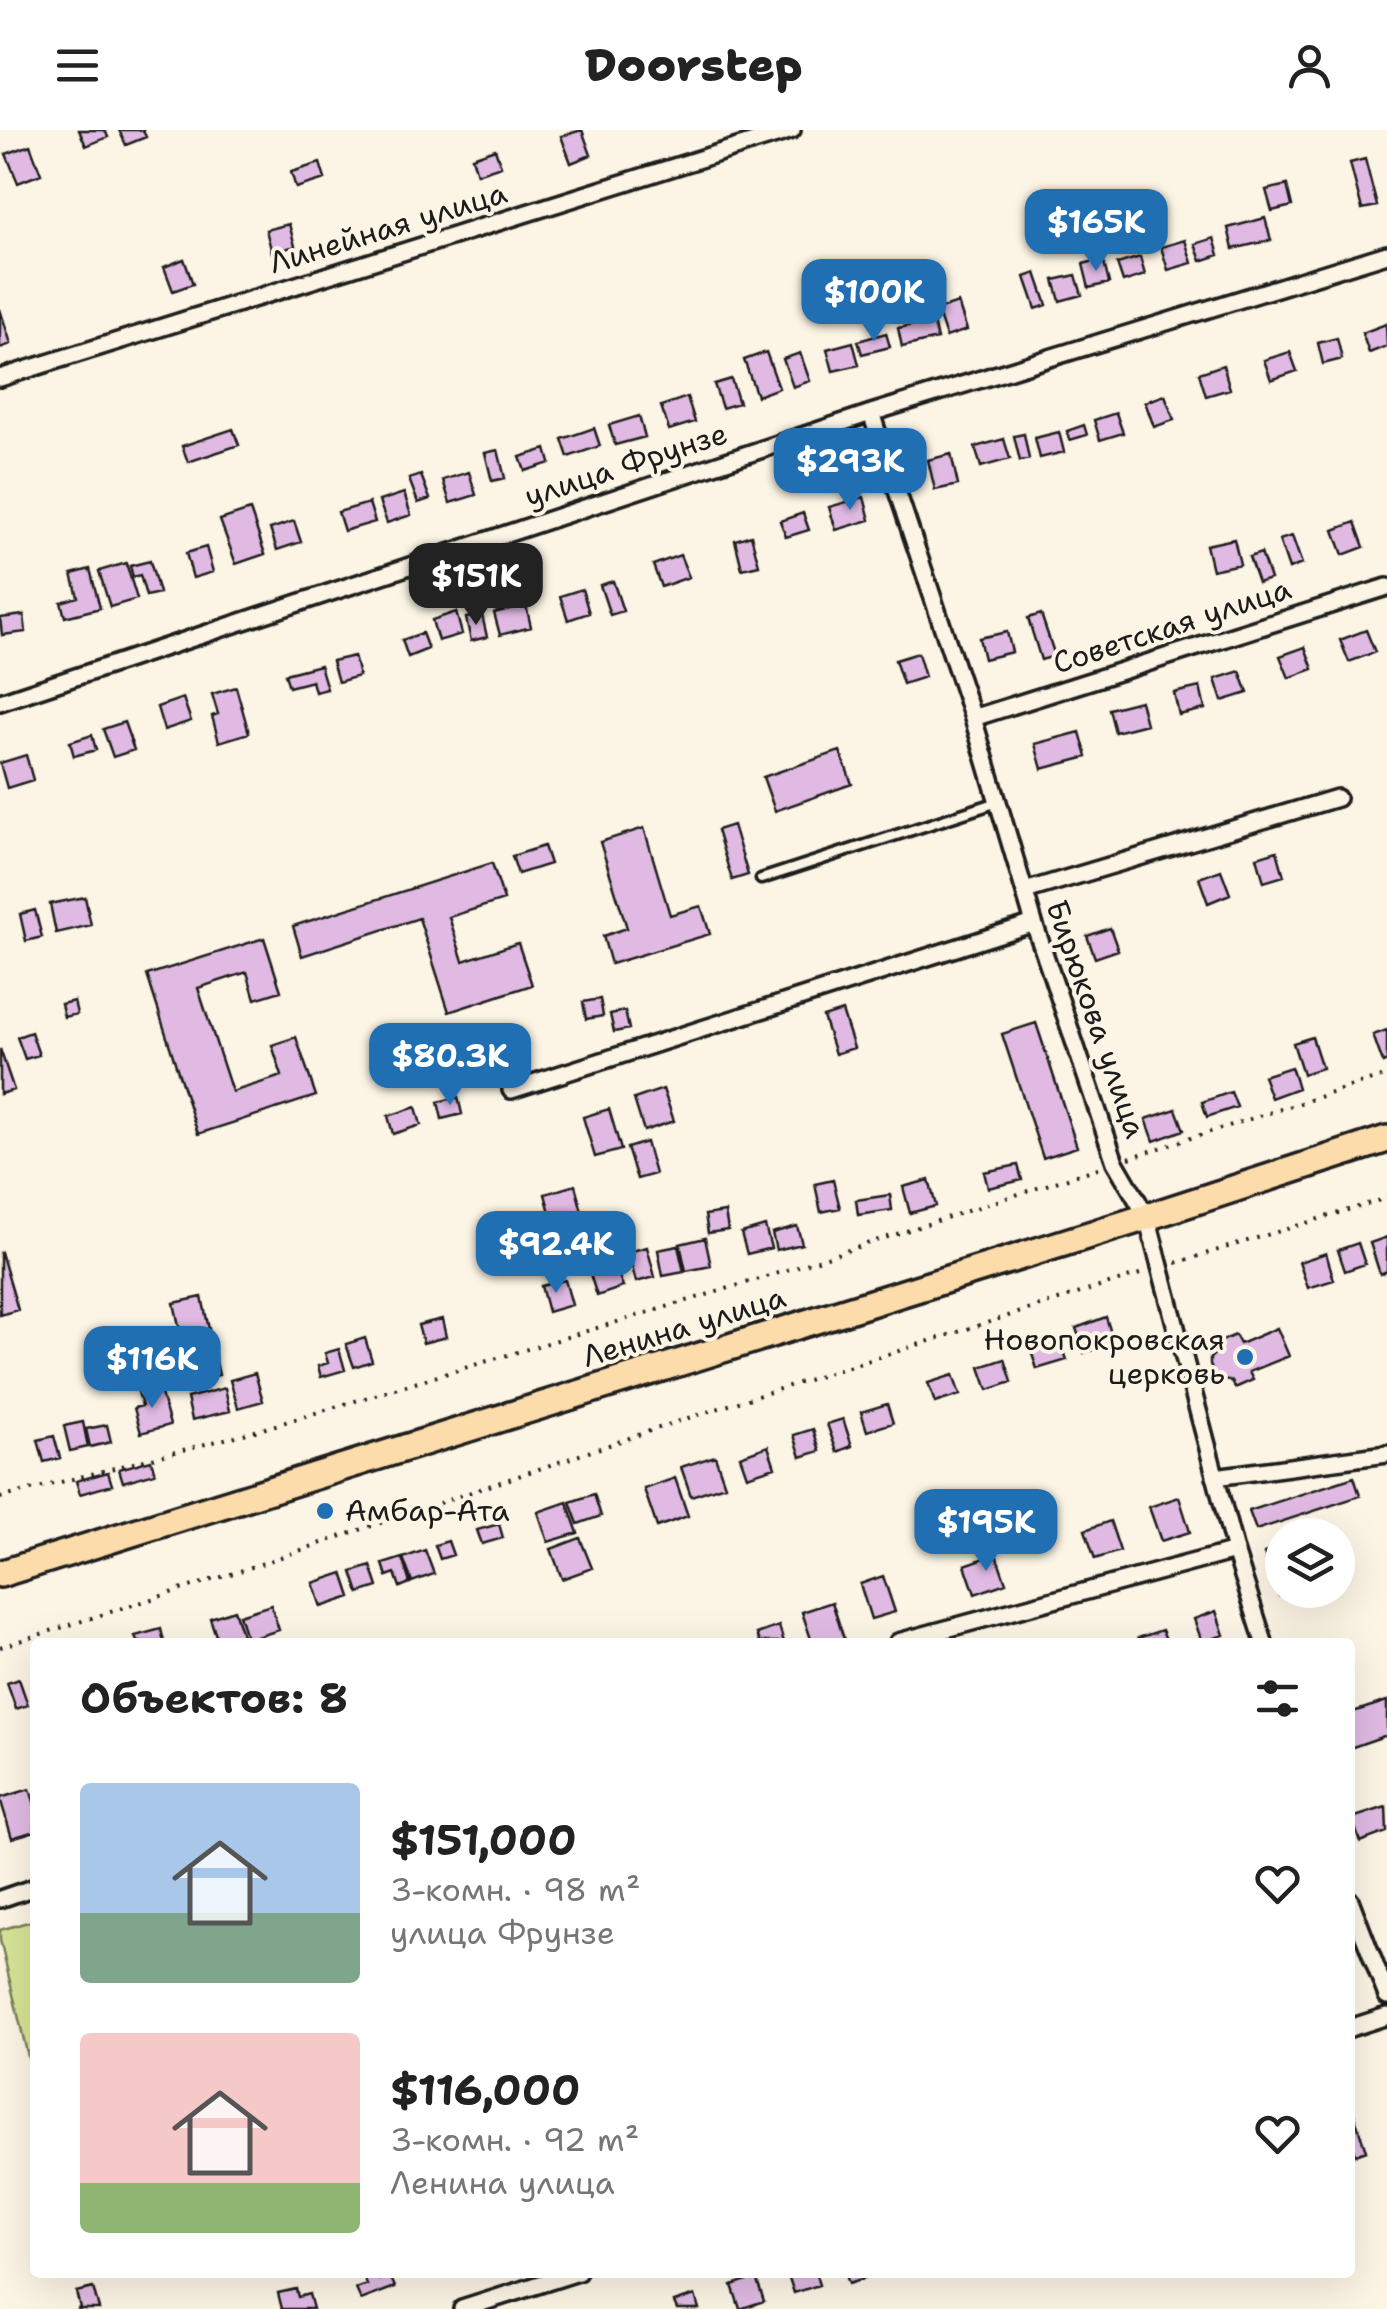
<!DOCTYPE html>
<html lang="ru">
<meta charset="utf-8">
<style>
:root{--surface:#fff;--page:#f2f2f2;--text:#222;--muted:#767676;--accent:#1f6fb2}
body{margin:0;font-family:"Shantell Sans",sans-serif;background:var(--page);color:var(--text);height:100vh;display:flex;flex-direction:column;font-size:38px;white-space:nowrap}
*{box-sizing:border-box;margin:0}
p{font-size:32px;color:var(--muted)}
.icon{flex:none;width:55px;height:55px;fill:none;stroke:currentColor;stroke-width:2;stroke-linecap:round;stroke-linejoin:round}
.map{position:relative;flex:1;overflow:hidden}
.drawer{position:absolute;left:30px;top:1508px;width:1325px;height:640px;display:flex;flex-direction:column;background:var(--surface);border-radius:10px;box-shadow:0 10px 40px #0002}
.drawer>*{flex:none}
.controls{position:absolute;left:1265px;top:1388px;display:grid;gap:20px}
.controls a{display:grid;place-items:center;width:90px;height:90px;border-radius:50%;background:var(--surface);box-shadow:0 10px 40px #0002;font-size:50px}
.price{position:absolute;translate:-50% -85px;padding:0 22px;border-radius:20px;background:var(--accent);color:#fff;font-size:32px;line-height:65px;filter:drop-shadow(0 2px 5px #0008)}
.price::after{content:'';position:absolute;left:50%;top:60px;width:30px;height:22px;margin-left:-15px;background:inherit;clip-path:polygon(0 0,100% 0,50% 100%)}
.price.active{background:#222;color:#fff}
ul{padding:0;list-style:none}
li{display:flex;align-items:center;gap:30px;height:250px;padding:0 50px}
li span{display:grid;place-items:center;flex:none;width:280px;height:200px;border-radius:10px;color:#555}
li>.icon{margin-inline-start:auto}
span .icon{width:120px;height:120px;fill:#fffc;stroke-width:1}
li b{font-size:42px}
h2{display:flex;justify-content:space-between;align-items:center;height:120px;padding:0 50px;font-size:42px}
header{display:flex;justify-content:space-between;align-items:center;height:130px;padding:0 50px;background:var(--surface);font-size:45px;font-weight:800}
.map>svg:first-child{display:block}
.green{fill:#d7e396;stroke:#7a8059;stroke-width:2.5}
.building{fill:#e0bae3;stroke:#1c1c1c;stroke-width:2.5}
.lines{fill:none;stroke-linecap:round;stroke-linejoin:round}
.service-casing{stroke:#1c1c1c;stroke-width:15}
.minor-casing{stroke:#1c1c1c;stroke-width:22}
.primary-casing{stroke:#1c1c1c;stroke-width:32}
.path{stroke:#1c1c1c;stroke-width:4;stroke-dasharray:2.5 8;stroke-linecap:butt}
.service{stroke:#fcf5e5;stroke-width:8}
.minor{stroke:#fcf5e5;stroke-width:15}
.primary{stroke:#fddcac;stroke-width:25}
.poi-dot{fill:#1f6fb2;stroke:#fcf5e5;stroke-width:4}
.labels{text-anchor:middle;stroke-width:8;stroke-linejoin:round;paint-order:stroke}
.street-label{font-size:30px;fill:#1c1c1c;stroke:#fcf5e5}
.poi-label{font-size:30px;fill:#1c1c1c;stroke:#fcf5e5;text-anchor:end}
</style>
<header><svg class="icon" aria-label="menu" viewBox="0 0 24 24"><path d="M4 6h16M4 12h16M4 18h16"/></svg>Doorstep<svg class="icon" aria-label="person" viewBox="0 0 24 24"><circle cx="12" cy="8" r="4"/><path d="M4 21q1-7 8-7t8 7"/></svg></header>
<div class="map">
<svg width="1387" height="2179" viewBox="0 0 1387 2179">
<rect width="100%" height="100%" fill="#fcf5e5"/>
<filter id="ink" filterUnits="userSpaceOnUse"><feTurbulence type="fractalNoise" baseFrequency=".01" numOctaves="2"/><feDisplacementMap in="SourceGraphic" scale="20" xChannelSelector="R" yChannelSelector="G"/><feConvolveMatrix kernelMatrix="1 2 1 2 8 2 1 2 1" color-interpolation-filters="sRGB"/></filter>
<g filter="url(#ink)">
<path class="green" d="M35 1790V1956L0 1810V1800Z"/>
<path class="building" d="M79 0H105L108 7 86 16Z
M119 0H143L146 7 126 15Z
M582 0 591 25 571 33 561 6Z
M30 15 41 44 18 53 6 24Z
M495 19 501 36 477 44 472 27Z
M1365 29 1377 76 1362 79 1350 33Z
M320 33 325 49 296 58 291 42Z
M1287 55 1292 76 1272 81 1266 60Z
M1265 88 1271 110 1233 119 1228 98Z
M289 94 295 116 272 123 266 100Z
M1214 108 1219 125 1201 131 1195 114Z
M1185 110 1192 133 1168 140 1161 117Z
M1140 127 1145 145 1123 152 1117 134Z
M184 129 193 154 173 161 164 137Z
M1103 129 1109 153 1089 158 1083 134Z
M1036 143 1047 175 1036 179 1025 147Z
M1076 145 1082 165 1060 171 1054 150Z
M958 173 967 200 946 207 937 180Z
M0 179 11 214 0 218Z
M933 191 937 209 902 217 898 198Z
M1386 194 1387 216 1369 223 1362 203Z
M886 203 890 217 862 224 858 211Z
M1337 208 1342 229 1323 234 1318 213Z
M853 212 859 235 833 241 827 219Z
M766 222 779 258 757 266 744 230Z
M1290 222 1297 241 1271 250 1264 230Z
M800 223 810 251 793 257 783 229Z
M1223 235 1230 259 1206 266 1199 243Z
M731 249 739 273 722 278 714 254Z
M1165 265 1174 290 1154 297 1145 272Z
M687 267 695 292 669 300 661 276Z
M1116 283 1123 303 1100 310 1094 290Z
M639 286 645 307 615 315 609 295Z
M1084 295 1087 305 1070 310 1067 301Z
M594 298 600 316 568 327 562 309Z
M233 299 239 315 188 332 182 316Z
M1059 302 1064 322 1040 328 1035 308Z
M1024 304 1029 329 1020 331 1014 306Z
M1004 309 1010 329 981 337 975 317Z
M546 319 550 333 525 341 520 327Z
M498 320 505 348 492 351 485 323Z
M951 324 958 355 935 360 928 330Z
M469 342 476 365 450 373 443 350Z
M421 345 430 369 418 373 409 349Z
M404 363 411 385 387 393 379 371Z
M864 367 870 390 836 400 829 377Z
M369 373 375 392 344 401 338 382Z
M250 380 265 424 236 434 220 390Z
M803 383 809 400 786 407 780 391Z
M294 391 301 412 277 420 270 399Z
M1355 392 1364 417 1343 425 1334 400Z
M751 405 759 435 742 439 735 410Z
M1292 406 1302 434 1289 439 1279 410Z
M1234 409 1240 434 1212 440 1206 415Z
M206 417 213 442 193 448 186 423Z
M1261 423 1270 449 1258 453 1249 427Z
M680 425 689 447 661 457 653 435Z
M150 431 159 463 146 466 140 445 133 447 130 436Z
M126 433 137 469 110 477 99 441Z
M90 439 100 478 65 487 61 472 78 467 72 444Z
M613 451 623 481 610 485 600 455Z
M582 459 589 483 568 490 560 466Z
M526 475 531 497 500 505 494 483Z
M456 482 462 504 438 511 432 490Z
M1041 484 1055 526 1041 530 1028 488Z
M24 485 26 502 2 505 0 488Z
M482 485 487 507 471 511 466 488Z
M1366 500 1375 522 1349 532 1340 510Z
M1007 502 1012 522 984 529 979 508Z
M422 503 428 519 408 527 402 510Z
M1305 517 1313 539 1289 548 1280 526Z
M918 523 925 547 903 554 895 530Z
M354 526 359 546 338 552 332 531Z
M320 535 327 559 315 562 312 551 289 557 285 544Z
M1240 541 1248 563 1222 571 1215 549Z
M236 557 249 603 219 612 212 586 218 584 212 564Z
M1200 557 1205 579 1179 585 1174 563Z
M183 568 191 591 164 600 157 577Z
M1140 571 1146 594 1115 602 1109 579Z
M124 592 134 620 113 627 103 599Z
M1080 602 1087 627 1042 639 1035 614Z
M92 605 96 620 74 626 70 612Z
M840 621 852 654 775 681 763 647Z
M26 625 33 650 7 658 0 633Z
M733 695 748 745 732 750 717 700Z
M644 698 670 785 701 776 710 804 611 834 603 806 627 798 600 712Z
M544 716 550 734 518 744 512 726Z
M1277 721 1284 746 1264 752 1257 727Z
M492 733 504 770 449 787 463 831 518 813 532 855 449 882 419 788 302 826 293 796Z
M1221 740 1230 764 1208 773 1199 748Z
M85 767 91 795 56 803 50 774Z
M35 780 42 807 26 811 20 784Z
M1110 798 1118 820 1095 828 1087 806Z
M264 808 281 861 255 869 247 842 198 858 232 962 282 946 272 915 296 907 316 966 198 1004 147 845Z
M600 869 603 886 586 889 583 872Z
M74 871 77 884 64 887 61 874Z
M625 881 629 899 614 902 610 884Z
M842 881 854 918 835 924 823 887Z
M1036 893 1077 1017 1043 1028 1002 904Z
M1387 900V931L1383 933 1373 905Z
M31 902 39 925 25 929 17 907Z
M1312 907 1322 938 1303 944 1293 913Z
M0 919 14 960 0 964Z
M1291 937 1298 958 1271 968 1263 946Z
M663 959 674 991 644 1001 634 969Z
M1231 962 1237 977 1207 987 1202 972Z
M458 967 462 984 442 989 438 972Z
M416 977 421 995 393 1004 388 986Z
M609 979 621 1020 595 1027 583 987Z
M1176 979 1184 1000 1154 1011 1146 989Z
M646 1012 655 1044 637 1049 627 1018Z
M1018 1035 1022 1050 988 1058 984 1042Z
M833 1050 840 1078 821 1082 815 1054Z
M929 1050 936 1076 910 1083 903 1057Z
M575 1055 584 1089 554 1097 545 1064Z
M890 1065 892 1080 858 1085 856 1070Z
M725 1082 728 1100 708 1103 705 1085Z
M765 1096 771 1118 747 1124 741 1103Z
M797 1096 802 1114 776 1120 772 1103Z
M1387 1107V1141L1380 1144 1370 1113Z
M705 1108 711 1136 686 1141 680 1114Z
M1358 1113 1365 1134 1345 1141 1338 1120Z
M678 1116 684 1142 663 1146 658 1120Z
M647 1117 655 1147 636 1152 628 1122Z
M1 1122 18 1180 0 1185V1123Z
M1326 1123 1334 1150 1308 1158 1299 1132Z
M614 1132 623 1157 597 1166 589 1141Z
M565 1150 572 1175 548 1182 541 1156Z
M202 1167 219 1245 191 1251 174 1173Z
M1106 1187 1114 1213 1084 1223 1076 1198Z
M442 1189 446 1207 423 1213 418 1195Z
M1277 1198 1289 1226 1249 1242 1253 1250 1235 1258 1232 1251 1217 1250 1210 1235V1228L1219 1220 1217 1213 1235 1205 1240 1214Z
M365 1208 372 1231 354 1237 346 1214Z
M1060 1208 1067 1230 1037 1239 1030 1218Z
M339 1219 345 1240 321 1247 318 1236 328 1233 325 1223Z
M1005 1229 1012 1252 988 1260 980 1237Z
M255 1243 263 1271 238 1278 230 1250Z
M953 1245 960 1265 935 1273 928 1253Z
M159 1257 170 1295 141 1303 134 1278 142 1276 138 1262Z
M225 1258 230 1281 192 1290 187 1268Z
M887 1274 893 1293 867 1301 861 1282Z
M843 1289 852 1316 837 1322 827 1294Z
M83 1292 88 1317 70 1321 64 1296Z
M107 1295 111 1312 90 1317 86 1299Z
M813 1299 820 1321 801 1327 794 1305Z
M54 1306 60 1328 44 1332 38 1310Z
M768 1316 775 1337 747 1346 740 1326Z
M715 1326 725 1355 691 1366 681 1337Z
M151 1330 155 1343 123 1352 119 1339Z
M108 1342 112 1355 80 1364 76 1351Z
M1354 1347 1360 1366 1256 1400 1249 1381Z
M675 1348 688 1386 657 1397 644 1359Z
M594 1364 601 1386 578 1394 570 1372Z
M1179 1367 1190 1402 1161 1411 1149 1377Z
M567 1372 578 1403 548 1412 538 1382Z
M1110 1391 1120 1421 1095 1429 1085 1400Z
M499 1394 503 1408 482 1414 477 1400Z
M580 1408 592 1438 562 1449 551 1419Z
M448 1411 453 1425 440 1429 435 1415Z
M1281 1417 1282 1460H1295L1279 1466 1264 1423Z
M425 1420 434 1444 412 1452 403 1428Z
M996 1424 1006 1453 975 1464 965 1435Z
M402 1428 410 1453 400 1457 395 1443 387 1446 383 1434Z
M371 1436 378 1457 359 1463 352 1442Z
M343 1443 351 1467 321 1477 313 1453Z
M883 1446 895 1482 871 1489 860 1454Z
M832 1472 845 1512H812L802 1482Z
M271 1475 279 1500 247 1510 239 1485Z
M234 1480 244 1511 218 1512 210 1488Z
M1216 1481 1224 1505 1202 1512 1194 1489Z
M779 1496 784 1512H760L757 1504Z
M161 1499 164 1512H137L135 1506Z
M1162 1500 1167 1512H1140L1138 1508Z
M19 1549 28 1575 16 1579 7 1553Z
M1387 1571V1605L1350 1618V1583Z
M30 1659 35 1675V1701L12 1708 0 1668Z
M1386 1677 1387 1702 1360 1712 1352 1688Z
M1350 1972 1366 2021 1355 2025 1350 2009Z
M371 2142H376L379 2150 390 2146 395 2157 361 2170 356 2159 367 2155 363 2145Z
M787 2142H815L819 2155 794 2163Z
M844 2142H878V2144L848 2154Z
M756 2147 764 2171 740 2179 732 2155Z
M93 2158 99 2179H77L80 2178 76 2162Z
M296 2159 298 2167 309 2164 313 2179H282L278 2163Z
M695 2165 699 2179H677L674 2172Z"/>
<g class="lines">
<defs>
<path id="service" d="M761 749 998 672"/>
<path id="minor" d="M0 248 792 0
M871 283 973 588 1034 793 1115 1032 1147 1087 1235 1421 1264 1512
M0 572 871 283 1387 124
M973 588 1387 457
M1025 761 1337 668
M511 960 1034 793
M1215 1347 1387 1324
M898 1512 1235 1421
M0 1769 35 1757
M1350 1770 1387 1866
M1350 1898 1387 1886
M462 2179 578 2142"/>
<path id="primary" d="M0 1444 1147 1087 1387 1009"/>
</defs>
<use href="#service" class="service-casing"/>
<use href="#minor" class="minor-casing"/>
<use href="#primary" class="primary-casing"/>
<path class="path" d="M1129 1028 1387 945
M1176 1133 1387 1068
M0 1368 259 1300 766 1147 1101 1037
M0 1517 237 1442 682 1290 1143 1143"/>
<use href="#service" class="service"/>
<use href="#minor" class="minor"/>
<use href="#primary" class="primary"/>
</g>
</g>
<g class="poi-dot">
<circle cx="1245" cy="1227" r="10"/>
<circle cx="325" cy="1381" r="10"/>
</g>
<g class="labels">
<g class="street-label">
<text transform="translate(388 98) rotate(-17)" y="10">Линейная улица</text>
<text transform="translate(626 335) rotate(-18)" y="10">улица Фрунзе</text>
<text transform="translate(1172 496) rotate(-18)" y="10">Советская улица</text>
<text transform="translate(1096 889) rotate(71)" y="10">Бирюкова улица</text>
<text transform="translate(684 1197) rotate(-17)" y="10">Ленина улица</text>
</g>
<g class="poi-label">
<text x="1225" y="1220">Новопокровская<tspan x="1225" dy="34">церковь</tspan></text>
<text x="345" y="1391" text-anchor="start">Амбар-Ата</text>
</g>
</g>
</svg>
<div class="controls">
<a><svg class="icon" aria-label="layers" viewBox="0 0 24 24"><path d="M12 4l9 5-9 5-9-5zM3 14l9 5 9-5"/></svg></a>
</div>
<b class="price" style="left:1096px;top:144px">$165K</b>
<b class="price" style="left:874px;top:214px">$100K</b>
<b class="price" style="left:850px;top:383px">$293K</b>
<b class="price active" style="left:476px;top:498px">$151K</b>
<b class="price" style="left:450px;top:978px">$80.3K</b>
<b class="price" style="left:556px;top:1166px">$92.4K</b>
<b class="price" style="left:152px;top:1281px">$116K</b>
<b class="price" style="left:986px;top:1444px">$195K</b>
<section class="drawer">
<h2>Объектов: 8<svg class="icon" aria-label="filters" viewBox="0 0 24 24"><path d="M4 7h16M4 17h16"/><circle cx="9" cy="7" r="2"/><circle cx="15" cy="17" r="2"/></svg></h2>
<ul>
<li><span style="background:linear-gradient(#a9c7e8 65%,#7fa58c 0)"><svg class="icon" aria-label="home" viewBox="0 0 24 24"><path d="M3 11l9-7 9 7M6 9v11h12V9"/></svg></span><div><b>$151,000</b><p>3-комн. · 98 m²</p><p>улица Фрунзе</p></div><svg class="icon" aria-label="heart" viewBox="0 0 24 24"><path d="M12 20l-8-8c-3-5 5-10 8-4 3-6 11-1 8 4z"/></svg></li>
<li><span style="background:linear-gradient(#f6c9c9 75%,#8fb573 0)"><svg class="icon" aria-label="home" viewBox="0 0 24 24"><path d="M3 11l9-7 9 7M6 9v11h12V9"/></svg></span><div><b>$116,000</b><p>3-комн. · 92 m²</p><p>Ленина улица</p></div><svg class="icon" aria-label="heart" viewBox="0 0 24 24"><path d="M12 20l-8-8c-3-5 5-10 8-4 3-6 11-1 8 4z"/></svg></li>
</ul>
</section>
</div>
